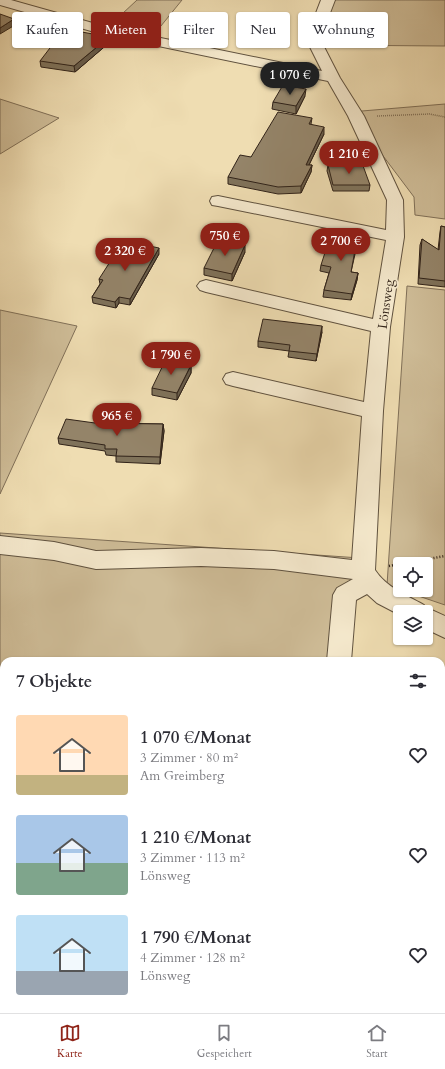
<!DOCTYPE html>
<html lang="de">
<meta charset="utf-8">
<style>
:root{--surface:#fff;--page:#f2f2f3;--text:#2b2b33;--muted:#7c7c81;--line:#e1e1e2;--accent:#8f2418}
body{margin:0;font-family:Cardo,serif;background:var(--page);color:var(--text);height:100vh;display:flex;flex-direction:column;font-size:15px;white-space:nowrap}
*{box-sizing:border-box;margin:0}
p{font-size:13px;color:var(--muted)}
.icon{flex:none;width:22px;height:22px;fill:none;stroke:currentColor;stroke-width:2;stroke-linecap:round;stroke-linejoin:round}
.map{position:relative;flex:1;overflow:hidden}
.side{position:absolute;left:0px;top:657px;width:445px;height:356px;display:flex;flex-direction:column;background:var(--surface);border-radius:12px 12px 0 0;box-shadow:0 1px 3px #0004}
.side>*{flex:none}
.hud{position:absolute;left:12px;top:12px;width:421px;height:36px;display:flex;gap:8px}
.fabs{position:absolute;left:393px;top:557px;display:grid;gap:8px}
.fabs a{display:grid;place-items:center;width:40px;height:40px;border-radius:4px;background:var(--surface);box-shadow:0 1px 3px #0004;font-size:20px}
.price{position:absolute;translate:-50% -34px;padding:0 9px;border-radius:14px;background:var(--accent);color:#fff;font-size:13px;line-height:26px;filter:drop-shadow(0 1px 2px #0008)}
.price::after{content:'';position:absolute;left:50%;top:24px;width:12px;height:9px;margin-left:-6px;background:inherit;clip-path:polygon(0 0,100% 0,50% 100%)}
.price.on{background:#222;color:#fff}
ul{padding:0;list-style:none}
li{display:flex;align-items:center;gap:12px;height:100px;padding:0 16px}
li span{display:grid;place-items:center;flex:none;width:112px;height:80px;border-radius:4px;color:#555}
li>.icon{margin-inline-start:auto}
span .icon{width:48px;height:48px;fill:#fffc;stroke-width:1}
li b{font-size:17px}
h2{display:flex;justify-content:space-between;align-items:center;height:48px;padding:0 16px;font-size:17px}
.tag{padding:0 14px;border-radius:4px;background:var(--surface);box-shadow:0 1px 3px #0004;font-size:14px;line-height:36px}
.tag.on{background:var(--accent);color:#fff}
.tab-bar{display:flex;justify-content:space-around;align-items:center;height:56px;border-top:1px solid var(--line);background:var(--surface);font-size:11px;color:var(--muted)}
.tab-bar a{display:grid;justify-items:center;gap:2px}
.tab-bar .on{color:var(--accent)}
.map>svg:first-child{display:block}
.green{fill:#cfbd98;stroke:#807058}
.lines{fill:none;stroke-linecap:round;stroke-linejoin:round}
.minor-casing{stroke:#60523f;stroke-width:2}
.path-far2{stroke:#312319;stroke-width:1.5;stroke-dasharray:0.5 1.5;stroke-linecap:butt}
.path-far1{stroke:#312319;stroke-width:2.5;stroke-dasharray:1 2;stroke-linecap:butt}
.path{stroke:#312319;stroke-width:3;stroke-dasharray:1 2.5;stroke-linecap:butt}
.minor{fill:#f5e9cd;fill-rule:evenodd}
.wall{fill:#7f725a;stroke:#312319}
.shaded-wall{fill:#685c4a;stroke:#312319}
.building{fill:#948469;stroke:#312319}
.labels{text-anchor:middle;stroke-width:3.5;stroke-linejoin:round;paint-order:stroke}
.street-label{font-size:13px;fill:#312319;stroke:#f5e9cd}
</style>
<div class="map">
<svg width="445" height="1013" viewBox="0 0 445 1013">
<rect width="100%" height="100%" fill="#efddb2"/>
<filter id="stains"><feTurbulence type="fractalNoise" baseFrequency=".005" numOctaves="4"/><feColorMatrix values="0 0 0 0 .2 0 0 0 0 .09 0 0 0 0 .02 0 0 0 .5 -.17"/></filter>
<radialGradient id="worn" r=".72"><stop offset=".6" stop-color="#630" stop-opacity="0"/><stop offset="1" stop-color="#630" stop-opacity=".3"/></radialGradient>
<path class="green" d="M137 0H182L152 37 107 28Z
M329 0H445V46L315 45Z
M0 99 59 118 0 154Z
M445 104V219L415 215 414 197 350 112Z
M407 286 445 290V605L401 590H426V564H400V590L387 585Z
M0 310 77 326 0 494Z
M0 533 360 558 350 661H4V1009H330V1013H0Z"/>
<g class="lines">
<defs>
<path id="minor" d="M0 0H11L107 27 322 71 306 39 321 0H335L320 39 340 78 364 116 403 200 404 237 390 327 383 411 375 570C386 587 406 595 424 605L425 607 445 616V638L426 629V612H400V615L377 603 367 594 356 600 351 661H327L333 595 337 588 353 579 274 569 201 566 96 569 54 560 0 554V536L54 542 96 551 201 548 274 551 352 560 362 416 233 386 226 384 223 379 226 374 233 372 364 402 371 331 206 292 200 290 197 286 200 282 206 280 373 319 386 240 218 206 212 205 210 201 212 197 218 196 386 230 387 200 348 116 328 81 105 35 0 5Z"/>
</defs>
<use href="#minor" class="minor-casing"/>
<path class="path-far2" d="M377 116 429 114 445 117"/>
<path class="path-far1" d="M401 564 445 556
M389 566 400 564"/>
<path class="path" d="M304 1009V1013"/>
<use href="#minor" class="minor"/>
</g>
<path class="wall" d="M109 37 110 42 75 72 41 67 40 61 57 45Z
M305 96 296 114 272 109 273 102Z
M312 118 311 124 324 134 309 165H312L311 172 301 193 278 194 228 184V177L251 157Z
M328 165 370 185 369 191H333L327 171Z
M441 226 445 227V287L418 284 420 245 422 239 438 250 440 232Z
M358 241 351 272 358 273 357 280 351 300 323 297 324 290 329 273 320 271 321 265Z
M245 252 232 281 204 275V268Z
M159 254 130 305 119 303 116 308 93 303 92 297 100 284 99 279Z
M322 332 316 361 288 357 289 351 258 347V341Z
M191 365V373L177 400 152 395V388Z
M95 423 163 424 164 431 160 464 116 462V456L106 455 105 451 59 444 58 438Z
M441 839 445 919 442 923H441Z"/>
<path class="shaded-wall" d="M14 19 15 25 0 34V28Z
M109 37 110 42 75 72 74 66Z
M306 89 305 96 296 114V106Z
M324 127V134L305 173 306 165Z
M312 165 311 172 301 193V186Z
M245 245V252L232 281V274Z
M159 248V254L130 305V299Z
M358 273 357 280 351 300 352 294Z
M119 297V303L116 308 115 302Z
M322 326V332L316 361 317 354Z
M191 365V373L177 400V393Z
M163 424 164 431 160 464V457Z"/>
<path class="building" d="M0 14 14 19 0 28Z
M71 30 109 37 74 66 40 61 53 44 57 45Z
M283 85 306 89 296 106 273 102Z
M278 112 312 118 309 124 324 127 306 165H312L301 186 278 187 228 177 240 155 251 157Z
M362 163 370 185H333L328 165Z
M441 226 445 227V281L419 278 422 239 439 250Z
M332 231 358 234 351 272 358 273 352 294 324 290 331 267 321 265Z
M218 240 245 245 232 274 204 268Z
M125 241 159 248 130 299 119 297 115 302 92 297 103 280 99 279 117 251 119 252Z
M263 319 322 326 317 354 289 351 290 345 258 341Z
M166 359 191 365 177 393 152 388Z
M66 419 95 423 163 424 160 457 116 456 117 449H105V445L58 438Z
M441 839H445V919H441Z"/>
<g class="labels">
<g class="street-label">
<text transform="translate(385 304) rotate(-82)" y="5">Lönsweg</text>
</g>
</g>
<rect width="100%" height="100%" filter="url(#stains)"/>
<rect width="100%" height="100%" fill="url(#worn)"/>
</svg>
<div class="fabs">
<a><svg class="icon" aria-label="locate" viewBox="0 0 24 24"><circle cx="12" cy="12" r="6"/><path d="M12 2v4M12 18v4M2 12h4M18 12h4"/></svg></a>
<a><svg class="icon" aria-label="layers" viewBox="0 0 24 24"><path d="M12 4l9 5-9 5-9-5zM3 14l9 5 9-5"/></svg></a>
</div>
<b class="price on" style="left:290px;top:96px">1 070 €</b>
<b class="price" style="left:349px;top:175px">1 210 €</b>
<b class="price" style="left:225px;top:257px">750 €</b>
<b class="price" style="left:341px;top:262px">2 700 €</b>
<b class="price" style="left:125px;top:272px">2 320 €</b>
<b class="price" style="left:171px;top:376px">1 790 €</b>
<b class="price" style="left:117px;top:437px">965 €</b>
<div class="hud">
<a class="tag">Kaufen</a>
<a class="tag on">Mieten</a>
<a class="tag">Filter</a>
<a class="tag">Neu</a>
<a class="tag">Wohnung</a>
</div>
<section class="side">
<h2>7 Objekte<svg class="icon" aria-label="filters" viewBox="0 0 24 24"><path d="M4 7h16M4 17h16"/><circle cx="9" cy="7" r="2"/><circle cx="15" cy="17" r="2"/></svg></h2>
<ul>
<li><span style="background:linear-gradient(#ffd9b3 75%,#c2b280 0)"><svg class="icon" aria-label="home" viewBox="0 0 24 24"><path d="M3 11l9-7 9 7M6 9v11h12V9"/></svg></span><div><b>1 070 €/Monat</b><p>3 Zimmer · 80 m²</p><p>Am Greimberg</p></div><svg class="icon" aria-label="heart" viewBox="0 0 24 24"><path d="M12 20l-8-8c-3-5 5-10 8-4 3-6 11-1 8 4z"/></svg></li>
<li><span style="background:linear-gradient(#a9c7e8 60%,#7fa58c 0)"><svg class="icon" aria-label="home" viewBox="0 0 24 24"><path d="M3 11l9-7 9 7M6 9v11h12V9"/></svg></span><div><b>1 210 €/Monat</b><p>3 Zimmer · 113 m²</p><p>Lönsweg</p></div><svg class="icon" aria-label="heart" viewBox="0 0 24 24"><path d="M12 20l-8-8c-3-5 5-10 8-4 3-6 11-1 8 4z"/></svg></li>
<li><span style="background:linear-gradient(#bfe0f5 70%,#9aa5b1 0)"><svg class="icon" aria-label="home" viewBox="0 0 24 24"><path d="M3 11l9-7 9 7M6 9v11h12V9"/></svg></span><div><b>1 790 €/Monat</b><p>4 Zimmer · 128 m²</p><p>Lönsweg</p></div><svg class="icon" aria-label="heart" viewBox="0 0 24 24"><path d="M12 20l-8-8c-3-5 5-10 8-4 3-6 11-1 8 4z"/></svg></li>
</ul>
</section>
</div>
<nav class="tab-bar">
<a class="on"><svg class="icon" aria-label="map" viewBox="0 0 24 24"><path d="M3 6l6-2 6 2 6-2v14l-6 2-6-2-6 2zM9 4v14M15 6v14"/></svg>Karte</a>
<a><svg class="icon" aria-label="saved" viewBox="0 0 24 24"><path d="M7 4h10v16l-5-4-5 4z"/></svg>Gespeichert</a>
<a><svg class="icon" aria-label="home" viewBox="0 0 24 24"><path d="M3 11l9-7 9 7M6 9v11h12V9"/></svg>Start</a>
</nav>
